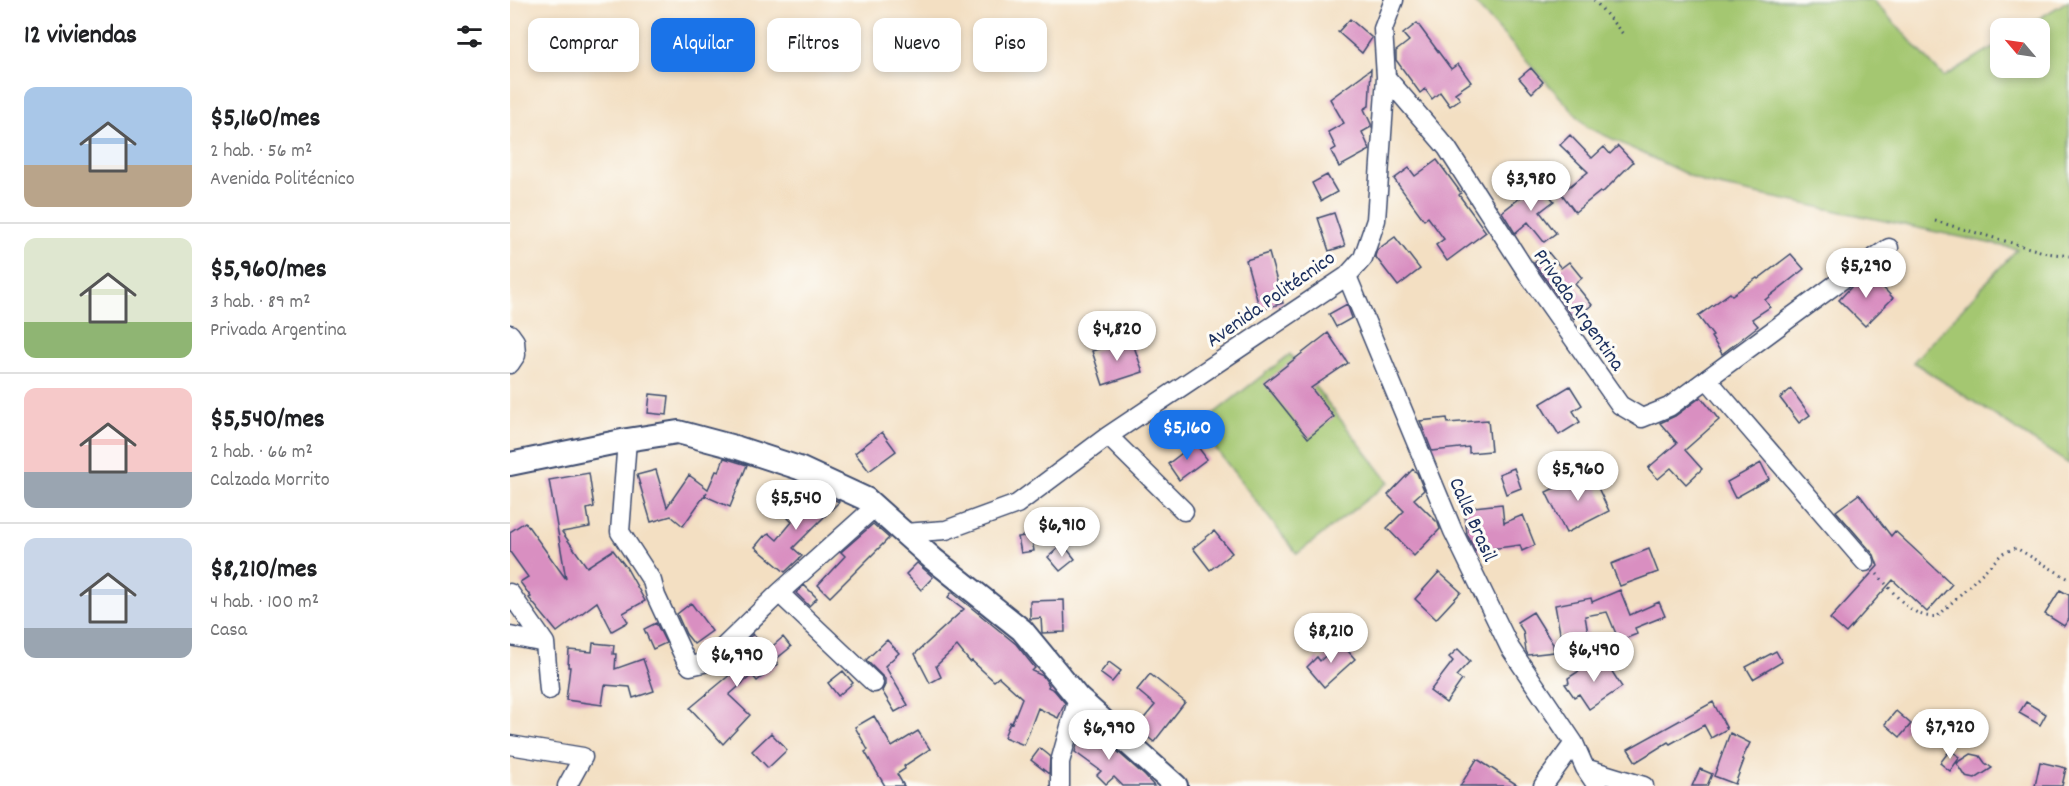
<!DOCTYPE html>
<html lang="es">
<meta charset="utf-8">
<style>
:root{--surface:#fff;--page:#f2f2f2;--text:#202124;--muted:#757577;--line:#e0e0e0;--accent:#1a73e8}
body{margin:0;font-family:Dekko,sans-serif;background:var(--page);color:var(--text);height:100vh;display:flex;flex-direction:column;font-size:22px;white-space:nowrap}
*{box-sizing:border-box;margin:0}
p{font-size:20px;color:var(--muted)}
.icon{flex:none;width:33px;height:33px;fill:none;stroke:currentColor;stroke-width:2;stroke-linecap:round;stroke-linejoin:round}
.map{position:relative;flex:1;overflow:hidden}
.panel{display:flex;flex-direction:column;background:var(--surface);width:510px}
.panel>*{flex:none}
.guide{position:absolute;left:18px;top:18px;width:570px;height:54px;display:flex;gap:12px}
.needle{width:39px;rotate:299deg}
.fabs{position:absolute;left:1480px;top:18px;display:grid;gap:12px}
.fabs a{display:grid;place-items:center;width:60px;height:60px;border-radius:12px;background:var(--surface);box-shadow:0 3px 9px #0003;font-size:30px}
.price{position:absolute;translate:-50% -51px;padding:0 14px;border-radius:21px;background:#fff;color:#222;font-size:20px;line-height:39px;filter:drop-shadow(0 2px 3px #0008)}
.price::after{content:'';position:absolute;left:50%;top:36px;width:18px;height:14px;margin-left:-9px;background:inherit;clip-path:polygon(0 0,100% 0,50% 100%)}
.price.on{background:var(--accent);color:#fff}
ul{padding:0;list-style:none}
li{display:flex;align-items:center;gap:18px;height:150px;padding:0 24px}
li+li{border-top:2px solid var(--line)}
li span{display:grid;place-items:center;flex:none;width:168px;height:120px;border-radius:12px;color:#555}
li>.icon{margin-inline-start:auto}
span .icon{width:72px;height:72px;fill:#fffc;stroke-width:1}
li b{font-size:26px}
h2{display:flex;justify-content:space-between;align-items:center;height:72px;padding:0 24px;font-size:26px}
.tag{padding:0 21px;border-radius:12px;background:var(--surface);box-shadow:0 3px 9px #0003;font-size:21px;line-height:54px}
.tag.on{background:var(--accent);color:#fff}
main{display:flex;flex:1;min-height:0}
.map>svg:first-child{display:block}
.pitch{fill:#a4c771;stroke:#607b68;stroke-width:1.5}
.building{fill:#d98fc1}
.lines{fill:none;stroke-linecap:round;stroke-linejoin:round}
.minor-casing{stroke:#3b496d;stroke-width:21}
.tertiary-casing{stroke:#3b496d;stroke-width:26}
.path{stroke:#3b496d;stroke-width:3;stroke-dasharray:1.5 4.5;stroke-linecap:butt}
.minor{stroke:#fff;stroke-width:18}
.tertiary{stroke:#fff;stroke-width:22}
.labels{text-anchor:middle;stroke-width:6;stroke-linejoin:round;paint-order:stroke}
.street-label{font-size:21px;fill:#1b2f5e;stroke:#fdfcf7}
</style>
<main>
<section class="panel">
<h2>12 viviendas<svg class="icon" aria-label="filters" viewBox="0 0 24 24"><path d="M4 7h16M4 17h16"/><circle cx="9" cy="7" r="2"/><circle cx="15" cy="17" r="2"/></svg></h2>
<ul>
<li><span style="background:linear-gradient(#a9c7e8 65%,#b9a48a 0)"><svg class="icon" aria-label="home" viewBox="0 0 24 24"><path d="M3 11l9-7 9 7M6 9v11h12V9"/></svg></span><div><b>$5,160/mes</b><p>2 hab. · 56 m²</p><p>Avenida Politécnico</p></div></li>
<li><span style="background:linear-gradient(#dfe7d0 70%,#8fb573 0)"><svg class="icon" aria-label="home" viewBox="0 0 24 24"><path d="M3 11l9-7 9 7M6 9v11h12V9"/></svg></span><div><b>$5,960/mes</b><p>3 hab. · 89 m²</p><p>Privada Argentina</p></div></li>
<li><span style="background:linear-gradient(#f6c9c9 70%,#9aa5b1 0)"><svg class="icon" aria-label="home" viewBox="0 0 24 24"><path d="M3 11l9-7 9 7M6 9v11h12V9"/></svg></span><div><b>$5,540/mes</b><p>2 hab. · 66 m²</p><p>Calzada Morrito</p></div></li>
<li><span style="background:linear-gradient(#c9d6e8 75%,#9aa5b1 0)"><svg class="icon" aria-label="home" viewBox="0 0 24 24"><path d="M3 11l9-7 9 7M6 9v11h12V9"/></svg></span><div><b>$8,210/mes</b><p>4 hab. · 100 m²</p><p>Casa</p></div></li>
</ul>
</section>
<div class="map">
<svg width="1559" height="786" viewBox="0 0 1559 786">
<rect width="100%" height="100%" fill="#fdfcf7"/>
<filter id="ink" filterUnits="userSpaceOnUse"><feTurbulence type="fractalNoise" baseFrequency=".0167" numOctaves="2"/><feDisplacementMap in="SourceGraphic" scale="12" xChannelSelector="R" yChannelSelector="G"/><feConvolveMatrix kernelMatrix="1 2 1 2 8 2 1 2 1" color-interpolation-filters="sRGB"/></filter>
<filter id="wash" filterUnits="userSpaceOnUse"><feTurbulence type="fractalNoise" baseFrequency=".008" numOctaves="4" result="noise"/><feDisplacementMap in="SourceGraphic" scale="24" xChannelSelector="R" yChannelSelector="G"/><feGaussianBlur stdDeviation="1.35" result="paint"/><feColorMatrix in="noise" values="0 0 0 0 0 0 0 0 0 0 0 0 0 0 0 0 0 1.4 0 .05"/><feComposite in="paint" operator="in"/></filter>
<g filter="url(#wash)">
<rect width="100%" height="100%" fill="#f3dfc2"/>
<path class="pitch" d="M962 0H1363L1434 77 1491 42V68H1530V28H1513L1559 0V464L1403 362 1507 249 1195 183 1077 127Z
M780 354 879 482 787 554 688 426Z"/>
<g id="blocks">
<path class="building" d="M840 19 862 38 852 53 828 32Z
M907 23 941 69 948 64 961 82 945 93 950 99 940 106 930 92 922 99 915 89 910 93 886 60V51L899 41 893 34Z
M1021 68 1033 82 1022 93 1009 78Z
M861 69 859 106 854 109 861 124V127L852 132 860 150 829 167 821 151 826 148 818 132 834 123 820 99Z
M1060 135 1082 158 1094 147 1100 154 1108 146 1123 162 1092 193 1090 192 1065 212 1051 193 1078 172 1050 145Z
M927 160 951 193 949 195 976 232 937 261 926 245 934 239 918 217 914 220 884 179 899 168 905 176Z
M817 175 827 192 811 201 802 183Z
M1029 183 1044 201 1030 212 1046 233 1034 242 1018 222 1005 233 992 212Z
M824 213 835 246 819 251 808 218Z
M885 237 910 269 888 286 865 256 867 250Z
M1038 252 1051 268 1059 262 1072 278 1065 284 1082 305 1064 319 1024 263Z
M759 253 773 303 750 310 736 260Z
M1281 254 1294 269 1255 300 1260 307 1242 319 1248 326 1212 354 1201 337 1203 336 1188 316 1220 293 1222 295 1247 278 1248 279Z
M1360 274 1383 298 1355 326 1329 300 1342 286Z
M837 304 842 318 826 327 819 314Z
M818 333 838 363 801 388 824 417 798 438 754 383Z
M621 338 633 372 593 385 582 351Z
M1060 386 1072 405 1063 411 1070 422 1049 435 1030 404Z
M1281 389 1300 415 1289 423 1270 398Z
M140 394 159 396 157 415 138 413Z
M1191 397 1209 420 1175 450 1192 469 1176 484 1161 468 1148 479 1138 468 1167 443 1150 423 1165 416Z
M937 418 938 423 978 420 981 451 959 453V447L922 451 910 421Z
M372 432 386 451 359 471 345 453Z
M685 443 697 459 669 480 658 464Z
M214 458 237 465 220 507 195 496 197 492 173 526 161 516 141 522 127 475 146 470 157 507 179 475 198 489 206 471 209 472Z
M1251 463 1259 479 1225 498 1217 482Z
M1004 468 1011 488 996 494 989 474Z
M903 469 907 473 914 490 904 499 928 523 930 529 904 556 877 528 894 511 878 495Z
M1080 471 1099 511 1056 533 1036 492Z
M79 473 84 507 77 509 80 527 52 532 77 567 103 550 116 567 135 601 113 613 118 622 102 631 87 602 47 632 19 598 21 597 10 582 18 577 0 552V532L15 522 56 579 39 480Z
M305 490 329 502 283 548 292 556 275 572 245 547 254 536 255 537 259 533 267 540 282 522 278 518Z
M1349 494 1381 536 1385 531 1442 584 1417 612 1383 580 1336 633 1320 619 1368 566 1364 555 1326 511Z
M992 504 994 523 1013 515 1025 545 1012 551 1010 545 965 551 957 534 954 508Z
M363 524 379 538 320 597 308 585 335 556 331 552Z
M704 531 722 553 700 570 683 548Z
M521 535 524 551 511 553 508 537Z
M553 544 565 559 550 571 538 557Z
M1139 549 1148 572 1110 586 1101 564Z
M407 563 423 577 411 590 396 574Z
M929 572 951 592 926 619 905 599Z
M294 585 307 598 299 606 286 593Z
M1110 590 1120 615 1149 602 1155 616 1125 628 1127 634 1109 641 1097 612 1075 616 1078 633 1071 646 1061 639 1053 650 1045 605 1081 598 1082 602Z
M1550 590 1559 595V619L1554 626 1535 614Z
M442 592 506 644 525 668 522 671 533 676 539 685 538 687 544 690 555 703 548 718 528 708 514 745 494 737 500 722 502 723 512 698 489 677 484 681 462 661 460 662 447 646 426 666 431 677 420 683 405 654 454 609 438 597Z
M554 600 555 632 532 633 531 618 520 619V601Z
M181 603 202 631 184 644 176 634 167 614Z
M1023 612 1043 644 1044 652 1018 655 1016 651 1013 631 1007 622Z
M146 623 156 643 143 649 134 629Z
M243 634 257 651 273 637 281 647 265 660 268 664 247 681 242 675 219 695 240 715 213 744 180 708 233 664 224 652Z
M377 640 389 653 375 666 398 705 385 712 372 691 375 685V679L356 660Z
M830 642 845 659 814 687 797 667 807 657 810 661Z
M83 643 104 645 103 654H106L105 669 133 659 144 691 123 698 120 687 95 685 92 705 56 700 60 667H58L59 650 82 652Z
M948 649 960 661 946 676 952 680 936 703 920 691 943 661 939 657Z
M1266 651 1272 662 1243 679 1236 667Z
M1092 656 1112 687 1079 709 1069 694 1064 697 1055 684 1059 683 1058 678Z
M599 662 611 671 602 682 590 673Z
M333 671 343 683 328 696 318 683Z
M640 674 675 702 644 742 626 728 645 705 627 690Z
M1203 702 1217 729 1201 738 1194 725 1160 744 1158 742 1126 762 1118 749Z
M1516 702 1536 714 1530 725 1509 713Z
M1386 711 1401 724 1390 737 1375 724Z
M364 716 382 747 408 731 420 749 394 766 395 769 387 774 394 786H375L355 752 358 750 345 727Z
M578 725 635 776 644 786H613L604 777 596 784 587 775 591 771 565 752 569 738Z
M261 733 277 750 258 768 242 751Z
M1220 733 1240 743 1232 759 1234 760 1225 784 1204 776Z
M530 748 540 756 539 774 521 760Z
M1440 750 1450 757 1440 771 1430 763Z
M1461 754 1470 756 1475 763 1482 768 1465 779 1456 777 1447 763Z
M967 759 1009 786H950Z
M1530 762 1556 768 1552 786H1525Z
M1190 769 1202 774 1197 786H1182Z"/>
</g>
</g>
<g filter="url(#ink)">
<use href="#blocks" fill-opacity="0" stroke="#3b496d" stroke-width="1.5"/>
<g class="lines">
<defs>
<path id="minor" d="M876 77 937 148 1018 274 1110 405 1132 418 1159 407 1341 273 1379 248
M837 276 943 531 1000 648 1064 743 1075 768 1087 786
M0 334 5 341 6 355 0 364
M1197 379 1355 562
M598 436 674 511
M117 440 110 532 142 581 146 596 176 661 180 666 198 662 269 593 366 506
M394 533 436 530 507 504 598 436 837 276 853 258 866 220 876 77 873 29 884 0
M0 593 35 643 39 690
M269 593 364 683
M0 636 35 643
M0 745 73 757 57 786
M1075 768 1134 786
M550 786V762L568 698
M1033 786 1064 743"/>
<path id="tertiary" d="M0 464 117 440 168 432 228 448 289 468 356 499 423 559 512 630 568 698 666 786"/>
</defs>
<use href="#minor" class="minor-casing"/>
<use href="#tertiary" class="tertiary-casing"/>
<path class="path" d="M1084 0 1113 34
M1425 221 1537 253 1559 256
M1367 574C1383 591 1402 621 1428 616L1493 553 1506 548 1559 579"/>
<use href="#minor" class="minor"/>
<use href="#tertiary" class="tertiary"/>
</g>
</g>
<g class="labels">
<g class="street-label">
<text transform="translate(760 298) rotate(-35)" y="7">Avenida Politécnico</text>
<text transform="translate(1070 309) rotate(55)" y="7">Privada Argentina</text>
<text transform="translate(964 519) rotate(66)" y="7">Calle Brasil</text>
</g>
</g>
</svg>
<div class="fabs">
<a><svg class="needle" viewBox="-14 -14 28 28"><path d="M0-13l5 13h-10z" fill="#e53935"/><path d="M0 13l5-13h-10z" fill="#757577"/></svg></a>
</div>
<b class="price" style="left:1021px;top:212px">$3,980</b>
<b class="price" style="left:1356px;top:299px">$5,290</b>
<b class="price" style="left:607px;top:362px">$4,820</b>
<b class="price on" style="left:677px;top:461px">$5,160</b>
<b class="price" style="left:1068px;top:502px">$5,960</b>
<b class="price" style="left:286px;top:531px">$5,540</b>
<b class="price" style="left:552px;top:558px">$6,910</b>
<b class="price" style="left:821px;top:664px">$8,210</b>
<b class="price" style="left:1084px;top:683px">$6,490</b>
<b class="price" style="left:227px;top:688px">$6,990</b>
<b class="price" style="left:1440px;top:760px">$7,920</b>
<b class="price" style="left:599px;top:761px">$6,990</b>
<div class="guide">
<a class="tag">Comprar</a>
<a class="tag on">Alquilar</a>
<a class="tag">Filtros</a>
<a class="tag">Nuevo</a>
<a class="tag">Piso</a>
</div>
</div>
</main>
